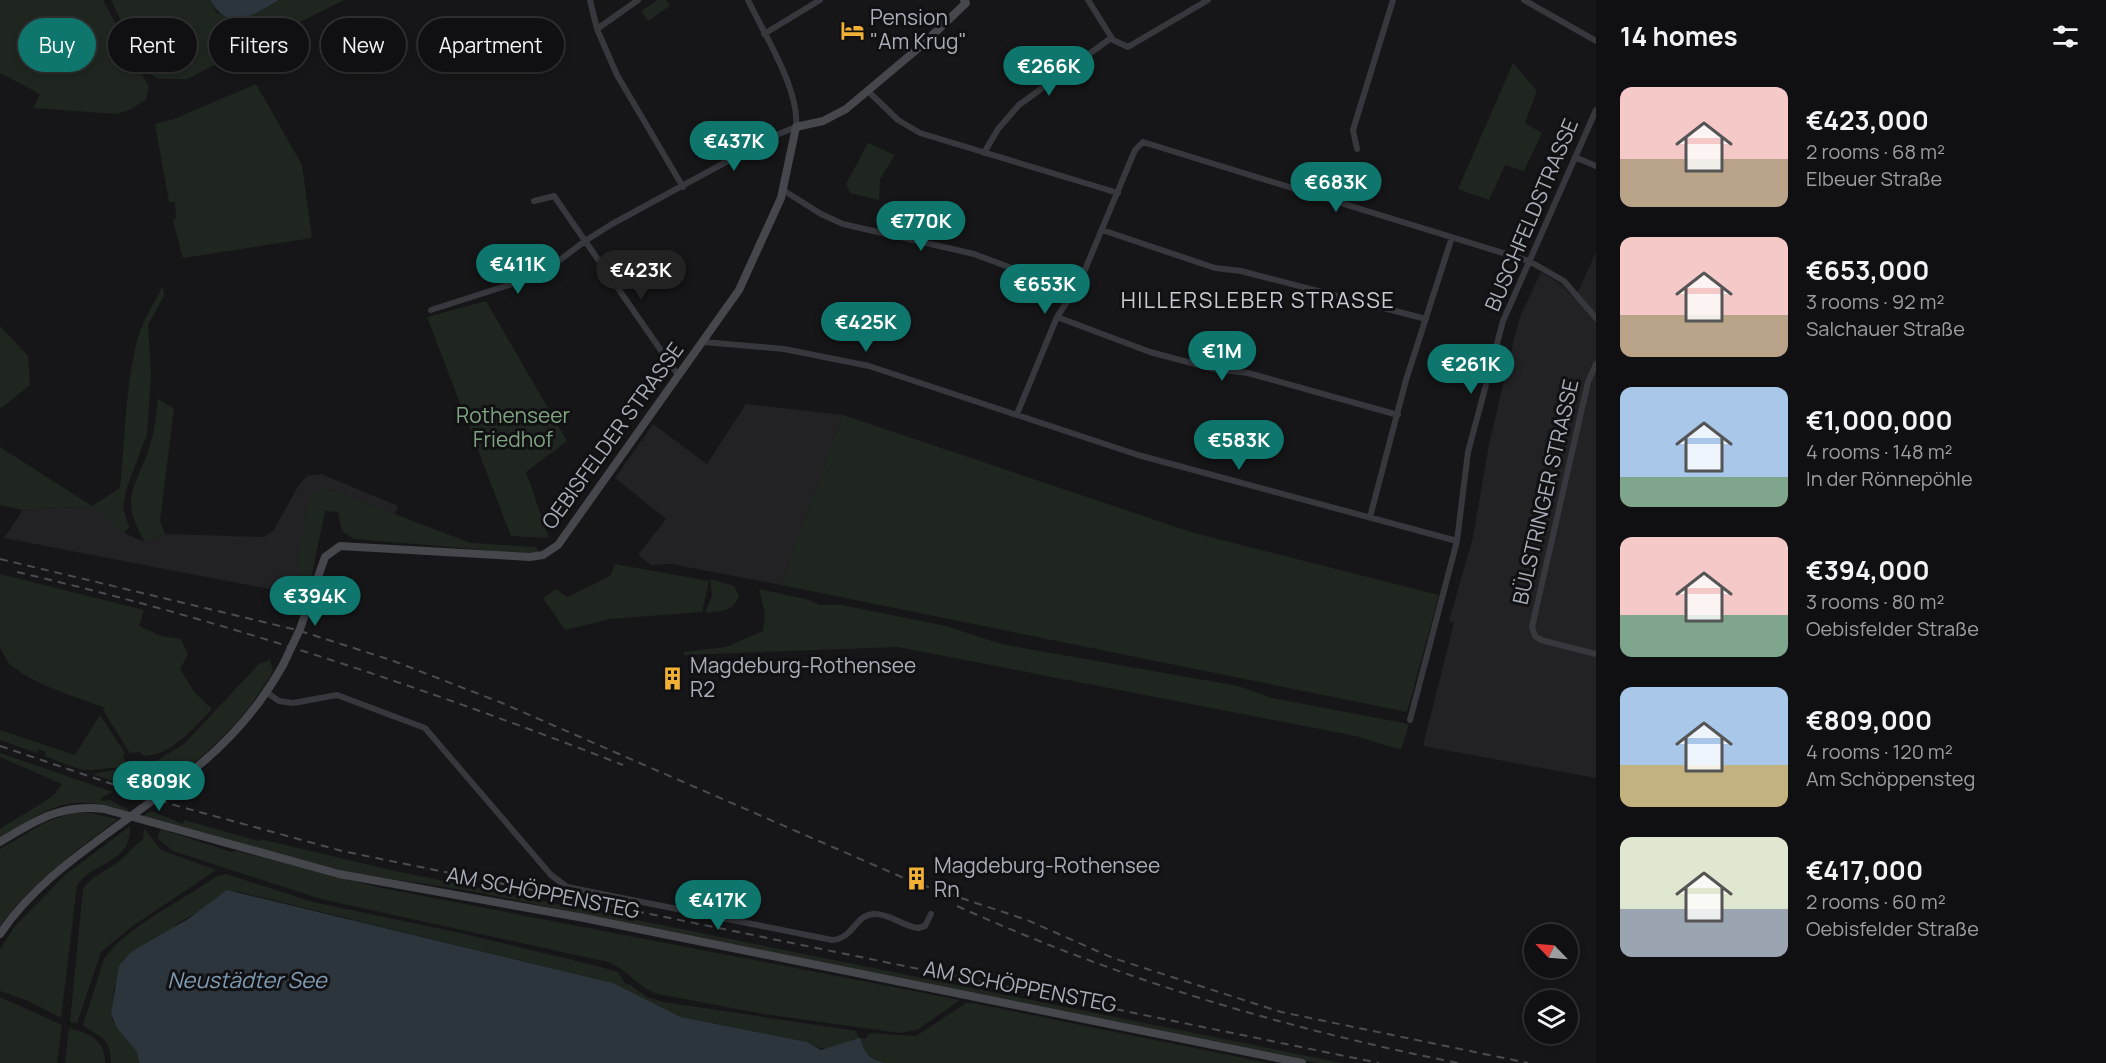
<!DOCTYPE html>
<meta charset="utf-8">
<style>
:root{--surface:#101012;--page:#19191b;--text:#f1f3f6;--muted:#9c9d9f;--line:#303032;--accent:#0f766e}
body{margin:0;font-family:Manrope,sans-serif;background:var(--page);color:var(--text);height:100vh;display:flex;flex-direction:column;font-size:22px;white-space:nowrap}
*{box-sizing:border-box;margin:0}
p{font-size:20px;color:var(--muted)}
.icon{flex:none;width:33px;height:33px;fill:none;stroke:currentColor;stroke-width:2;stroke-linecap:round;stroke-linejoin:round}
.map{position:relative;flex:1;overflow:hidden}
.drawer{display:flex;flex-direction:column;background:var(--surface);width:510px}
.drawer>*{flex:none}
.guide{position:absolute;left:18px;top:18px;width:570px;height:54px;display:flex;gap:12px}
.needle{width:39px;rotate:295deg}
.buttons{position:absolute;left:1524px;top:924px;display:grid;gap:12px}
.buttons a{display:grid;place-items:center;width:54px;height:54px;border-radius:50%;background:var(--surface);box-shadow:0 3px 9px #0003,0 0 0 2px var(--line);font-size:30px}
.price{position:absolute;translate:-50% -51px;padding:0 14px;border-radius:21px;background:var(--accent);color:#fff;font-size:20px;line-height:39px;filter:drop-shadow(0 2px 3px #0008)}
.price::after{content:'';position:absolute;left:50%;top:36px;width:18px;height:14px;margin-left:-9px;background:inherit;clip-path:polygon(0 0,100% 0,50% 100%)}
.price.active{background:#222;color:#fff}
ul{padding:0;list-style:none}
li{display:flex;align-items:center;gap:18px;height:150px;padding:0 24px}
li span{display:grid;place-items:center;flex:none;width:168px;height:120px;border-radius:12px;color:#555}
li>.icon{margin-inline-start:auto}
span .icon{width:72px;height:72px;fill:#fffc;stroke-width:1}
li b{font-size:26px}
h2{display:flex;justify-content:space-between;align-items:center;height:72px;padding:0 24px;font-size:26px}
.pill{padding:0 21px;border-radius:27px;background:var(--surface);box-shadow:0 3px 9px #0003,0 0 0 2px var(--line);font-size:21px;line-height:54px}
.pill.active{background:var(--accent);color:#fff}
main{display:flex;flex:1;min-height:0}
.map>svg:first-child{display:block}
.built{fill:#222225}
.green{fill:#1e261f}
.water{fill:#2c353c}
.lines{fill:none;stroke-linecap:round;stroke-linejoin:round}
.street{stroke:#37383d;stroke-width:6}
.secondary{stroke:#45474d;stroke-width:8}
.rail{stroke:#4a4c52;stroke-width:2;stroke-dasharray:8 6;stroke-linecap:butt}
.secondary-bridge{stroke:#45474d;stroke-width:8}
.labels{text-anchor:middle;stroke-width:6;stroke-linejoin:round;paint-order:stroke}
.poi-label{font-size:21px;fill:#a8adb8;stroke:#111113;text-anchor:start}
.street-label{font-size:21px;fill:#a8adb8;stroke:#111113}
.park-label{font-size:21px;fill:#7fa381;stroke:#111113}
.neighbourhood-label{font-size:22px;letter-spacing:1.5px;fill:#c9ccd4;stroke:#111113}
.water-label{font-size:22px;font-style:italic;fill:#7f9bb3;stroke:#111113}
</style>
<main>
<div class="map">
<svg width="1596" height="1063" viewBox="0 0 1596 1063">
<rect width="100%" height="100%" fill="#161618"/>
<path class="built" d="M1596 252V778L1423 746 1454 623 1449 621 1473 537 1489 444 1519 319 1541 272 1562 285 1575 299Z
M746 404 843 415 781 585 671 564 651 565 638 555 666 519 615 478 653 424 707 464Z
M321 474 398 506 395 514 326 488 303 541 298 568 304 578 350 585 347 604 4 538 23 510 92 506 124 533 145 542 165 534 264 537 273 531 300 483 308 476Z"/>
<path class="green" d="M0 0H103L149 87 146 99 132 109 117 114 33 108 40 94 0 73Z
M111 0H210L217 13 247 17 279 0H344L187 79H158L144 70Z
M658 0H666L670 6 648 21 641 11Z
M1513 63 1537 91 1525 123 1542 133 1524 171 1505 165 1489 200 1458 189Z
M256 84 302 165 312 238 183 258 173 221 176 218 175 202H169L155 124 174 119Z
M868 143 895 155 880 179 879 200 850 193 846 184Z
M163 286 164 296 148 325 151 375 147 434 126 490 123 508 129 527 124 533 92 506 23 510 0 505V447L92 506 120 488C125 440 125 391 136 345 141 323 153 305 163 286Z
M486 301 567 441 526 472 549 538 511 536 427 317Z
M0 326 28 356 30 385 0 409Z
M158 399 174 408 160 521 165 534 145 542C118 497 136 489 150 445 155 431 156 414 158 399Z
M843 415 1194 533 1439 595 1407 712 781 585Z
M326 488 471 543 535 547 539 551 534 554 354 539 342 531 338 512 325 511 311 579 304 578 298 568 308 500 315 491Z
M615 564 709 581 702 612 610 619 565 630 543 598 556 589 567 597 610 576Z
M0 574 144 610 139 626 161 636 181 639 188 654 180 669 195 693 212 709C194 728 172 755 144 756L139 752 130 753 103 710 105 708C75 696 39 687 13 667 7 663 4 654 0 648Z
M710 579 734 586 739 596C733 612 720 611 705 613L712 596Z
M759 589 806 599 820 605H842L946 626 1001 644 1238 686 1272 698 1409 724 1401 750 1356 736 898 647 684 655V652L726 647 763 631 765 613Z
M270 660 273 671C247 717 211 752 168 782L153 776 150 768 153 763 184 744 259 664Z
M100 715 125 753 123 757 128 766 124 769C110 766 100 770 89 770 76 770 59 761 45 756L46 752 39 749 37 753 0 740V730L75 755Z
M0 753 113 792 102 797 101 801 110 800 129 810 127 812C68 791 49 808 0 838V829L53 796 62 784 0 757Z
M112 770 159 784 163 786 151 795 93 774Z
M151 811 183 824 184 820 259 841 260 839 395 871 1342 1063H1317L475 892C429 883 382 880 336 869 271 854 207 834 142 817Z
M70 813H90L118 819C75 852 32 882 0 926V849L44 823Z
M130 826C131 866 93 860 77 886L61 1018 28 1001 0 991V949L15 926 65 875Z
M144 828 161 850 216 870 133 926 101 952 77 1023 70 1022 83 889C92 876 106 871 118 862 128 855 133 845 143 840Z
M161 829 231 852 237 851 377 887 960 1000 917 1030 899 1033 764 1014 658 994C638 988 627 969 608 962L321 899 173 851 157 838Z
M226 874 313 902 460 933 597 966 618 972 626 985 629 984 647 997 664 1002 856 1031 858 1037 865 1039 869 1033 916 1036 966 1003H972L1268 1063H886C877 1061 871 1056 864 1053 842 1047 829 1055 807 1042L681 1017 613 983 235 891 178 923 114 987 112 1020 137 1052 139 1063H111C111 1037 100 1038 83 1025L104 959C124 928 185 899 217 876Z
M0 997 62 1025 57 1063H0Z
M69 1028C88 1033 106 1040 105 1063H65Z"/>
<path class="water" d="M210 0H279C252 15 230 34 210 0Z
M338 44 348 60 333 68 325 51Z
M227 890 613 983 681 1017 807 1042 821 1050 860 1038C865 1054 869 1059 886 1063H139L137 1052 117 1028 111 1014 119 966 131 952 188 919Z"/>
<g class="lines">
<path class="street" d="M590 0 597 29 617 75 683 187
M1088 0 1113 40 1128 47 1208 0
M1524 0 1596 41
M597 29 638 0
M764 34 820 0
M868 91 898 120 920 133 1118 193
M1357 149 1353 130 1393 0
M984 153 998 129 1019 105 1111 38
M1575 157 1596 166
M783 190 821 214 843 224 974 254 1073 291
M534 201 554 196 678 375
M1102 230 1215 268 1241 271 1426 319
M431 310 540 275 585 241 612 224 774 136 796 127C800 90 764 34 748 0
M1057 317 1150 352 1214 369 1248 373 1398 415
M703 342 784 349 869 366 1138 455 1457 541
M1596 364 1588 382 1532 627 1535 636 1541 640 1596 654
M1017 414 1057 317 1079 284 1135 150 1143 142 1529 261 1564 281 1596 318
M1370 517 1406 380 1452 237
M266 692 279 701 293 703 337 695 425 728 551 875 567 887 832 940C854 939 855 913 876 914 892 915 903 926 918 928L925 926 931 914
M1410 720 1457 541 1468 452 1503 321 1596 110"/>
<path class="secondary" d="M318 577 325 557 340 546 530 557 543 555 558 545 739 290 781 198 796 127 823 121 846 109 921 46 966 3 964 0
M183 778C224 747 258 710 283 665
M0 842C34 821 62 803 104 809L339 874 584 918 1302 1063
M0 934C31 888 75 857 119 825"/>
<path class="rail" d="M0 559 297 630 391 660 502 703 913 882 1027 920 1113 958 1281 1012 1528 1063
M17 572C224 620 426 688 623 765
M0 746 174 805 342 851 1379 1063
M957 906C1121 980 1283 1028 1458 1063"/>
<path class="secondary-bridge" d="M283 665 300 629 318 577
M119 825 183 778"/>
</g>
<defs>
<symbol id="hotel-bare" viewBox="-9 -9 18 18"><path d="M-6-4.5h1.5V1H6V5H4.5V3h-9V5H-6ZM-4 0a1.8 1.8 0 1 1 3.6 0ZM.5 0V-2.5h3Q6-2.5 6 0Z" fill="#f2b134" stroke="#111113" stroke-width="2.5" paint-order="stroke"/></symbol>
<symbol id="building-bare" viewBox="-9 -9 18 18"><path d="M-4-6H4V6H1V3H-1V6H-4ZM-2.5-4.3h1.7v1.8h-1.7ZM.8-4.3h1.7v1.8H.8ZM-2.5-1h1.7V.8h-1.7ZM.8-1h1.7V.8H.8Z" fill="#f2b134" stroke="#111113" stroke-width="2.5" paint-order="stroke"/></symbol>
</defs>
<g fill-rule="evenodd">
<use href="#hotel-bare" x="836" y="14" width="33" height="33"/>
<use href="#building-bare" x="656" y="662" width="33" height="33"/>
<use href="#building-bare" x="900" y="862" width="33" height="33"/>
</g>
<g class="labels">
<g class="poi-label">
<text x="870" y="25">Pension<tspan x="870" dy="24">"Am Krug"</tspan></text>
<text x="690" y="673">Magdeburg-Rothensee<tspan x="690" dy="24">R2</tspan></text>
<text x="934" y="873">Magdeburg-Rothensee<tspan x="934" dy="24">Rn</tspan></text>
</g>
<g class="street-label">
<text transform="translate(1532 215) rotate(-67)" y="7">BUSCHFELDSTRASSE</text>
<text transform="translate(613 436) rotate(-54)" y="7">OEBISFELDER STRASSE</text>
<text transform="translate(1546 492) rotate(-77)" y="7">BÜLSTRINGER STRASSE</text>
<text transform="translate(543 893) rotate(11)" y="7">AM SCHÖPPENSTEG</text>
<text transform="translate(1020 987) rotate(11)" y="7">AM SCHÖPPENSTEG</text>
</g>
<g class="park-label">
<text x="513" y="423">Rothenseer<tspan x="513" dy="24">Friedhof</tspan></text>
</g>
<g class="neighbourhood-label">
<text x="1258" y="308">HILLERSLEBER STRASSE</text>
</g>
<g class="water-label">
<text x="247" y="988">Neustädter See</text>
</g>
</g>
</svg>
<div class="buttons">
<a><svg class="needle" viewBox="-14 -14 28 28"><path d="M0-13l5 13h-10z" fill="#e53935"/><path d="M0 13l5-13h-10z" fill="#9c9d9f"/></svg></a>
<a><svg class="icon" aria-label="layers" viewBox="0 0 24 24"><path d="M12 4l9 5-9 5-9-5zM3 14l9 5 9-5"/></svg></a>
</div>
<b class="price" style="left:1049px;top:97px">€266K</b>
<b class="price" style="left:734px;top:172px">€437K</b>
<b class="price" style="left:1336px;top:213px">€683K</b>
<b class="price" style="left:921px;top:252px">€770K</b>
<b class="price" style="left:518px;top:295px">€411K</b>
<b class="price active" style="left:641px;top:301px">€423K</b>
<b class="price" style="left:1045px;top:315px">€653K</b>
<b class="price" style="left:866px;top:353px">€425K</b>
<b class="price" style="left:1222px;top:382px">€1M</b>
<b class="price" style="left:1471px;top:395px">€261K</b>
<b class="price" style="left:1239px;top:471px">€583K</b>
<b class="price" style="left:315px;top:627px">€394K</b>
<b class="price" style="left:159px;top:812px">€809K</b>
<b class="price" style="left:718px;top:931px">€417K</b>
<div class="guide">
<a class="pill active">Buy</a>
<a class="pill">Rent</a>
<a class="pill">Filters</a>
<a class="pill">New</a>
<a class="pill">Apartment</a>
</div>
</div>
<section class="drawer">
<h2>14 homes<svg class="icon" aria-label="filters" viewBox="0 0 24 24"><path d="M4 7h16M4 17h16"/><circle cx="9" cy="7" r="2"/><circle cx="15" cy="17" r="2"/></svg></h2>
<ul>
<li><span style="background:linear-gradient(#f6c9c9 60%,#b9a48a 0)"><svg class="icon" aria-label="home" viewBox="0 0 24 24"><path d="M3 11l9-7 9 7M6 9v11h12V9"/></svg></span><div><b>€423,000</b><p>2 rooms · 68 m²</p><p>Elbeuer Straße</p></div></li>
<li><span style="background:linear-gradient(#f6c9c9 65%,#b9a48a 0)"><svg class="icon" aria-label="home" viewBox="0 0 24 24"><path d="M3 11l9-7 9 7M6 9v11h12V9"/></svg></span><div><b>€653,000</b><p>3 rooms · 92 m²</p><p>Salchauer Straße</p></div></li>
<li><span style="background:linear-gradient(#a9c7e8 75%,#7fa58c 0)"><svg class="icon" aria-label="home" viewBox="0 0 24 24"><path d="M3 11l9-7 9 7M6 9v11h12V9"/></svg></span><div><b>€1,000,000</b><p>4 rooms · 148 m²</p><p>In der Rönnepöhle</p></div></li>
<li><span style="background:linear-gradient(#f6c9c9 65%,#7fa58c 0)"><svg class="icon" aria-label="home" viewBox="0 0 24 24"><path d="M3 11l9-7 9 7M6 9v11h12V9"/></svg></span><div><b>€394,000</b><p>3 rooms · 80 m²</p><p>Oebisfelder Straße</p></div></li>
<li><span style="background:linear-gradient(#a9c7e8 65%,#c2b280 0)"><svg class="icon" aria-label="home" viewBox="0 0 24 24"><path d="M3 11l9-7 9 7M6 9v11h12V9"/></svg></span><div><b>€809,000</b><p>4 rooms · 120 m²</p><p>Am Schöppensteg</p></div></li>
<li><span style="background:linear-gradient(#dfe7d0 60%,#9aa5b1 0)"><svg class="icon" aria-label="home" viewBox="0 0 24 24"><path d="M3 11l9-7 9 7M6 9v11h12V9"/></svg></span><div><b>€417,000</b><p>2 rooms · 60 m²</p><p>Oebisfelder Straße</p></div></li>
</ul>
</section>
</main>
